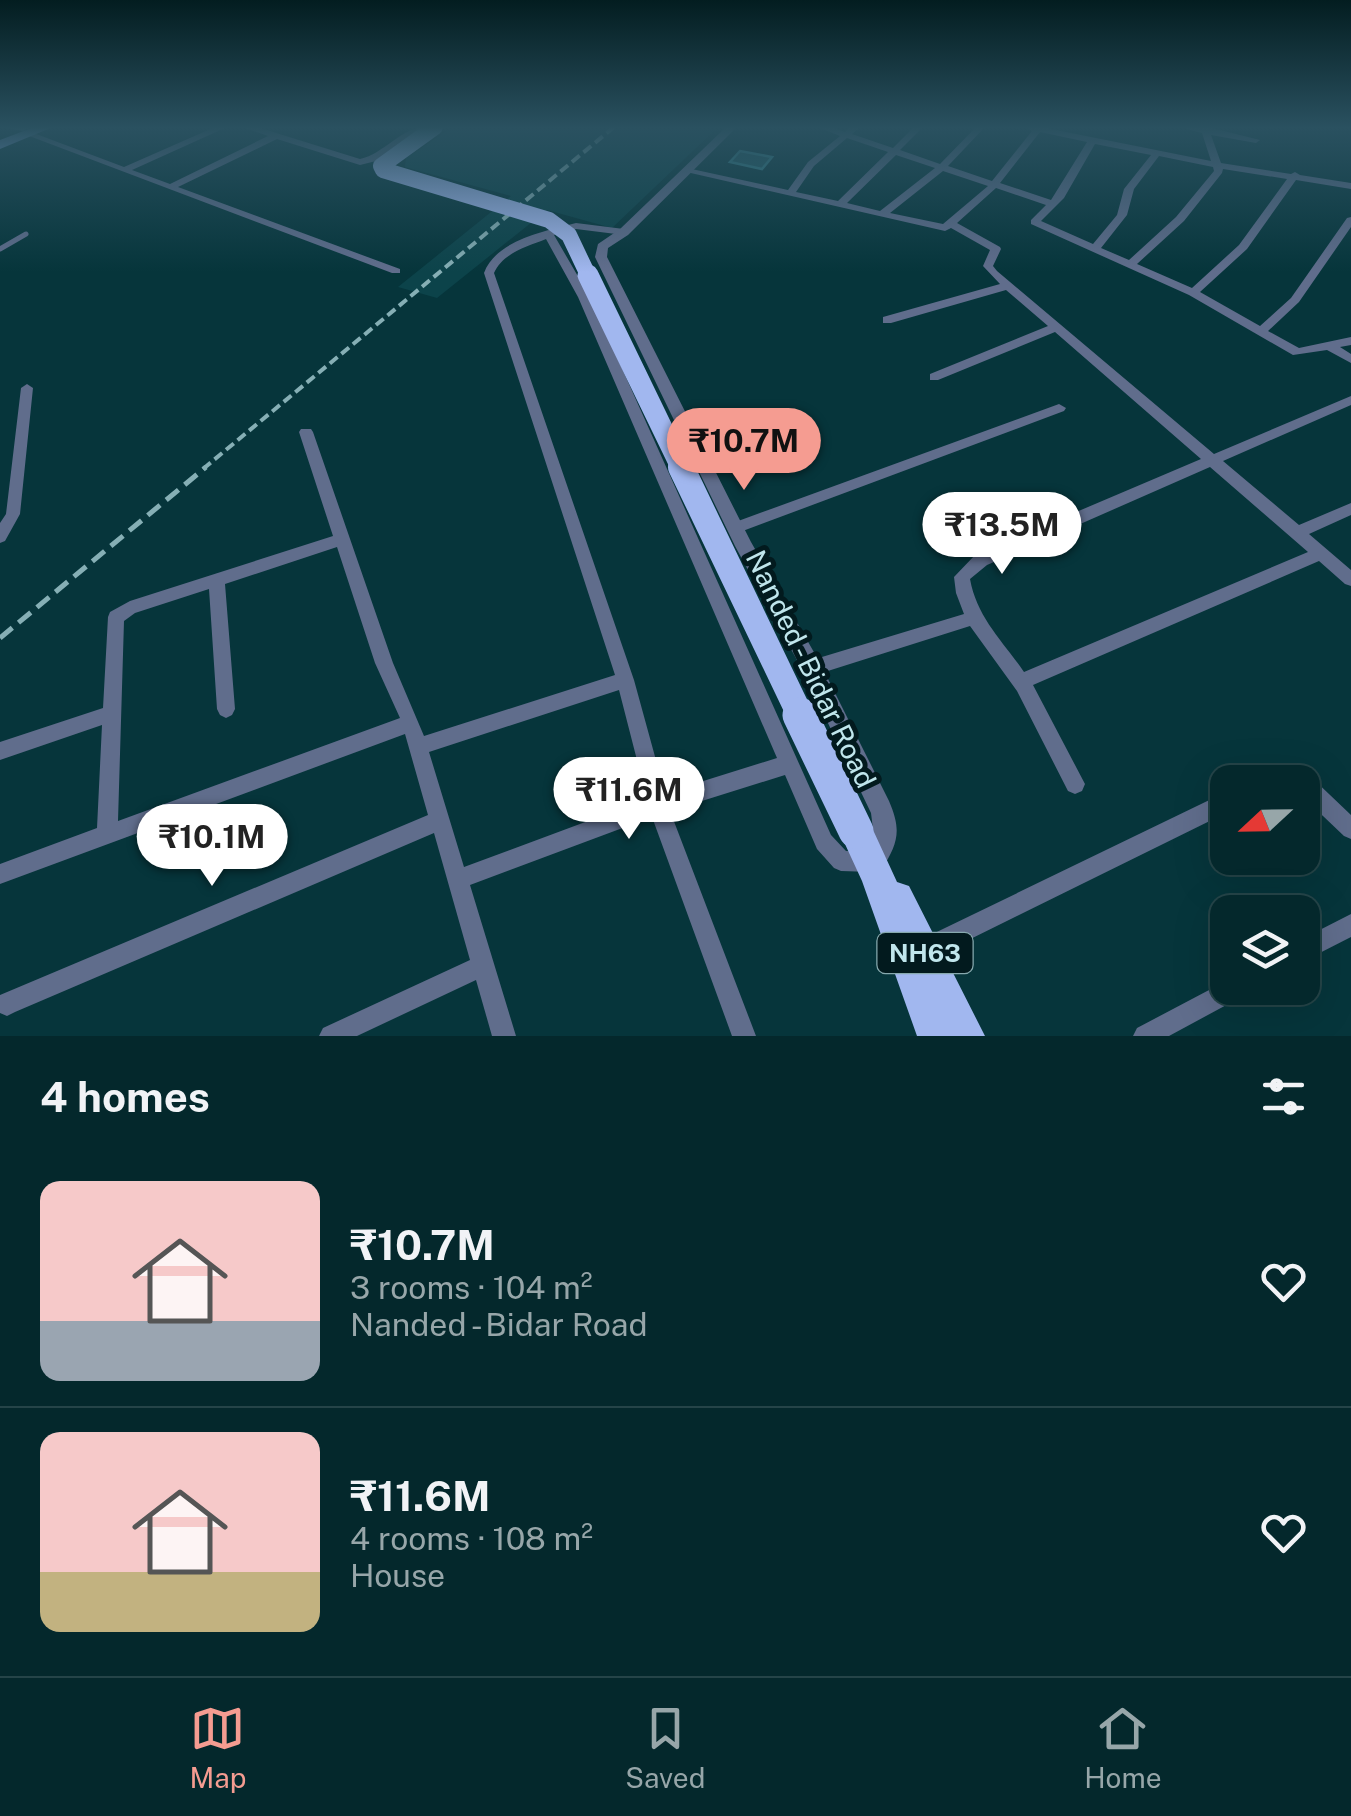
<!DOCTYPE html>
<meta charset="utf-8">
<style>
:root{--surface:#04282c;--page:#0d3034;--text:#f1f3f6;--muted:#97a6a9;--line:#254448;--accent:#f59c91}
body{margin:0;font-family:"Public Sans",sans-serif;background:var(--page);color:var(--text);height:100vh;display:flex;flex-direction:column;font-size:38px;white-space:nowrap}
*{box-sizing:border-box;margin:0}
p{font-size:32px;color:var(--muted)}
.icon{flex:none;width:55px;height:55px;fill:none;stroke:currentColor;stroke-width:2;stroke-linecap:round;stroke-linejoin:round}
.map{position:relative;height:1036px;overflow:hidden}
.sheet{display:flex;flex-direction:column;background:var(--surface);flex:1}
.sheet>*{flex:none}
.needle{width:65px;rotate:248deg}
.fabs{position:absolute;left:1210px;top:765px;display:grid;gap:20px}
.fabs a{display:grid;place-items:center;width:110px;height:110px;border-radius:20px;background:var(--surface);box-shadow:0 10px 40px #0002,0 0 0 2px var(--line);font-size:50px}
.price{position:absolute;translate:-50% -85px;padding:0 22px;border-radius:35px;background:#fff;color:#222;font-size:32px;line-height:65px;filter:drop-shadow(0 2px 5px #0008)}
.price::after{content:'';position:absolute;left:50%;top:60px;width:30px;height:22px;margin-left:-15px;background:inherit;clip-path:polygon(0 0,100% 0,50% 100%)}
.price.current{background:var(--accent);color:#111}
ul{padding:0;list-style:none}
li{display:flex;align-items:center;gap:30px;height:250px;padding:0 40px}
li+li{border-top:2px solid var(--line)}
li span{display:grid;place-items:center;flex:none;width:280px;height:200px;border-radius:20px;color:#555}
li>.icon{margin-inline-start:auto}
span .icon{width:120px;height:120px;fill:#fffc;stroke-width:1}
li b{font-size:42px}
h2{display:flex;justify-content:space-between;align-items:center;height:120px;padding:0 40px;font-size:42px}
.tab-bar{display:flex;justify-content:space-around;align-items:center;height:140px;border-top:2px solid var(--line);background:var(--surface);font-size:28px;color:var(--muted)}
.tab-bar a{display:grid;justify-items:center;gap:5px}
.tab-bar .current{color:var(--accent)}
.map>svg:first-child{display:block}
.built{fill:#0c434a}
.building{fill:#205e67;stroke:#398a95;stroke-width:2.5}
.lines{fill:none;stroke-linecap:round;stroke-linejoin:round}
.service{stroke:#606d8c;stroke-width:5}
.minor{fill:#606d8c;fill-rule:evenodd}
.tertiary{fill:#606d8c;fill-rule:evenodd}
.secondary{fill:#7c8fc1;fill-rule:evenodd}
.primary{fill:#91aaeb;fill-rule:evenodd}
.trunk{fill:#a1b7ef;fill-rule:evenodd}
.rail-far1{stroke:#86afb5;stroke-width:4;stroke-dasharray:10 5;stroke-linecap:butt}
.rail{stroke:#86afb5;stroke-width:5;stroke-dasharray:16 8;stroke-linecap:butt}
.trunk-bridge-far3{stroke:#a1b7ef;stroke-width:16}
.trunk-bridge-far2{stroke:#a1b7ef;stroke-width:21}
.trunk-bridge-far1{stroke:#a1b7ef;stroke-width:26}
.trunk-bridge{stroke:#a1b7ef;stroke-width:35}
.labels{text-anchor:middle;stroke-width:10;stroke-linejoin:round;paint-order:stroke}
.shield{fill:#021a1e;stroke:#87a9ae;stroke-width:2.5}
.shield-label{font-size:25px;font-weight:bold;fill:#c0e6ec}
.street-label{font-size:28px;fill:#c0e6ec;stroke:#021a1e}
</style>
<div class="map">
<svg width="1351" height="1036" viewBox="0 0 1351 1036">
<rect width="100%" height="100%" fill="#06353b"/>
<path class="built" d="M453 127H718L612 228 547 210 437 298 398 287 511 196 405 167 406 158Z"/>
<path class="building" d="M740 151 772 157 762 169 730 162Z"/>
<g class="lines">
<path class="service" d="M0 249 26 234"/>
<path class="minor" d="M215 127H227L132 170 170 184 268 136 243 127H257L360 159C384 154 401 127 426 127L376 161 360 165 277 139 178 187 400 269V273H392L24 134 31 132 124 167Z
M818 127H832L845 132 850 127H860L852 134 893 148 914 127H923L900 150 940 164 976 127H985L948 166 992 181 1032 131 1026 127H1041L1211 161 1202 133 1179 127H1208L1260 140 1256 143 1211 135 1221 163 1291 174 1295 172 1300 175 1351 183V189L1296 180 1247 249 1200 292 1260 326 1291 298 1347 218 1351 217V227L1299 302 1268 331 1299 348 1351 337V345L1340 347 1351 354V363L1327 350 1293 355 1189 295 1031 224V220L1046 205 996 188 957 223 1000 247 1001 249 993 266 997 271 1214 454 1351 396V405L1223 461 1299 525 1351 503V515L1309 534 1351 570V586L1345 584 1319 561 1033 685 1085 784 1082 791 1075 794 1068 791 1017 691 970 626 812 676 806 674 803 668 806 662 812 660 964 614 956 593 954 577 975 555 1201 459 1055 332 938 380H930V374L1048 326 1006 290 891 323H883V317L1000 284 983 266 990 250 951 228 945 231 682 171 687 168 788 190 808 162 840 136ZM1040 132 1087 142 1051 200 1000 183ZM847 138 888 152 838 201 796 192 814 166ZM1095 144 1151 155 1124 189 1117 215 1093 244 1041 221 1064 198ZM896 155 935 168 880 211 847 203ZM1159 156 1213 167 1214 171 1176 217 1129 260 1101 248 1127 215 1134 189ZM1223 169 1287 179 1239 245 1192 288 1137 264 1184 221 1222 173ZM943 171 988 186 943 224 890 213ZM1210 467 1308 552 1024 672C1003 641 977 618 970 579L987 565Z
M576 223 624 229 629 232 624 235 576 229 554 235 590 297 831 835 846 851 872 852 879 855 882 862 879 869 872 872 841 871 834 868 817 849 785 775 670 811 756 1036H732L652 817 470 885 516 1036H492L476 980 357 1036H319L323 1028 470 960 434 833 15 1012 7 1016 0 1013V995L428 815 405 734 0 884V864L97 828 102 725 0 760V742L103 708 108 617 110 612 130 601 333 536 299 432 301 429H311L313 432 393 663 424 736 615 675 484 273C496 240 545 231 576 223ZM546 239 578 297 777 758 665 793 634 680 494 273C503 253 526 247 546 239ZM337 547 375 663 400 718 118 821 124 621 135 613 209 589 217 709 220 715 226 718 232 715 235 709 225 584ZM619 690 647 799 464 867 429 752Z
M27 384 33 388 20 514 5 541 0 543V523L6 514 21 388Z
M1059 404 1066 408 1064 411 740 532H730L727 528 730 524Z
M1291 767 1308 774 1351 815V839L1344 836 1302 796V782H1267L1269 775Z
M1228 791V812L932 958 924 961 916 958 913 950 916 942Z
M1351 914V937L1302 962V939Z
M1228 980V988H1246L1243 996 1169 1036H1133L1137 1028Z"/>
<path class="tertiary" d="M726 127H737L628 235 608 248 607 257 751 542 819 661 889 801C902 831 898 843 881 871L872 874 863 871 860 862 874 837 871 813 805 675 735 546 595 257 598 244 620 229Z"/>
<path class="secondary" d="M0 127H28L29 128 23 131Z"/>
<path class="primary" d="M34 127H53L0 149V140Z"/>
<path class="trunk" d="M856 814 868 819 897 882 909 886 985 1036H917L862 881 839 831 844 819Z"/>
<path class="rail-far1" d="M203 469 614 127"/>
<path class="rail" d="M0 638 206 467"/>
<path class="trunk-bridge-far3" d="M435 127 381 166 383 170 549 220 569 235 589 277"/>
<path class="trunk-bridge-far2" d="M588 275 682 469"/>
<path class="trunk-bridge-far1" d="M681 467 801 717"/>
<path class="trunk-bridge" d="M800 715 856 831"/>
</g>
<linearGradient id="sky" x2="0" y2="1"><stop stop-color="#031d20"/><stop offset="0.47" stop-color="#2a5160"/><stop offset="1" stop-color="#2a5160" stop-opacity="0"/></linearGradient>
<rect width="1351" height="272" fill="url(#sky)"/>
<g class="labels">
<rect class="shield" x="877.5" y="933" width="95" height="40" rx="8"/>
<g class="shield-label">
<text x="925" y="962">NH63</text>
</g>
<g class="street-label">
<text transform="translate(811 669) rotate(64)" y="10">Nanded - Bidar Road</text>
</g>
</g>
</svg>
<div class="fabs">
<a><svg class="needle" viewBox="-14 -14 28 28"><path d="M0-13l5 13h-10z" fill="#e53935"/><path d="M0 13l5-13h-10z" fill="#97a6a9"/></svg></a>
<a><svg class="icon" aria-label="layers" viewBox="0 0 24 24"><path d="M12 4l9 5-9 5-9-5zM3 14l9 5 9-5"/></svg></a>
</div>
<b class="price current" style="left:744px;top:493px">₹10.7M</b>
<b class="price" style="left:1002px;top:577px">₹13.5M</b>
<b class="price" style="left:629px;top:842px">₹11.6M</b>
<b class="price" style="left:212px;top:889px">₹10.1M</b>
</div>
<section class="sheet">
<h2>4 homes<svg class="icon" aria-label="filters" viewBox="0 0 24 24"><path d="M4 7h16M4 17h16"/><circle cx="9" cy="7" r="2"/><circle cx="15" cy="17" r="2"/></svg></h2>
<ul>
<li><span style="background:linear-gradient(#f6c9c9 70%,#9aa5b1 0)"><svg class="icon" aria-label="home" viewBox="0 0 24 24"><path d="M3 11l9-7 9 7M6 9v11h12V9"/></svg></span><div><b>₹10.7M</b><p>3 rooms · 104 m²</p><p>Nanded - Bidar Road</p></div><svg class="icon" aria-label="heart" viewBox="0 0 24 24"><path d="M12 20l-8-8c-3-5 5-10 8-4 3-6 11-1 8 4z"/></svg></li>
<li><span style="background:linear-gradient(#f6c9c9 70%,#c2b280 0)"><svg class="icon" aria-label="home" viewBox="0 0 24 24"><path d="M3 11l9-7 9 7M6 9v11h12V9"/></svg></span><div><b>₹11.6M</b><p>4 rooms · 108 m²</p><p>House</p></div><svg class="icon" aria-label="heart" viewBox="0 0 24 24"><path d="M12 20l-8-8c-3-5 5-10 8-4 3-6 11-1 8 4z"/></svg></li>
</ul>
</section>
<nav class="tab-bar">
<a class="current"><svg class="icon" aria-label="map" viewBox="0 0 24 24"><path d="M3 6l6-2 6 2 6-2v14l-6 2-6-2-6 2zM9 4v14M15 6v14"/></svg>Map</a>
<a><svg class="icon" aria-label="saved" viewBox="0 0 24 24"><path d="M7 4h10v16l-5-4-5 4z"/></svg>Saved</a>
<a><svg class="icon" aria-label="home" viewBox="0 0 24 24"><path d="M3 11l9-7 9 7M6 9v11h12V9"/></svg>Home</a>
</nav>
